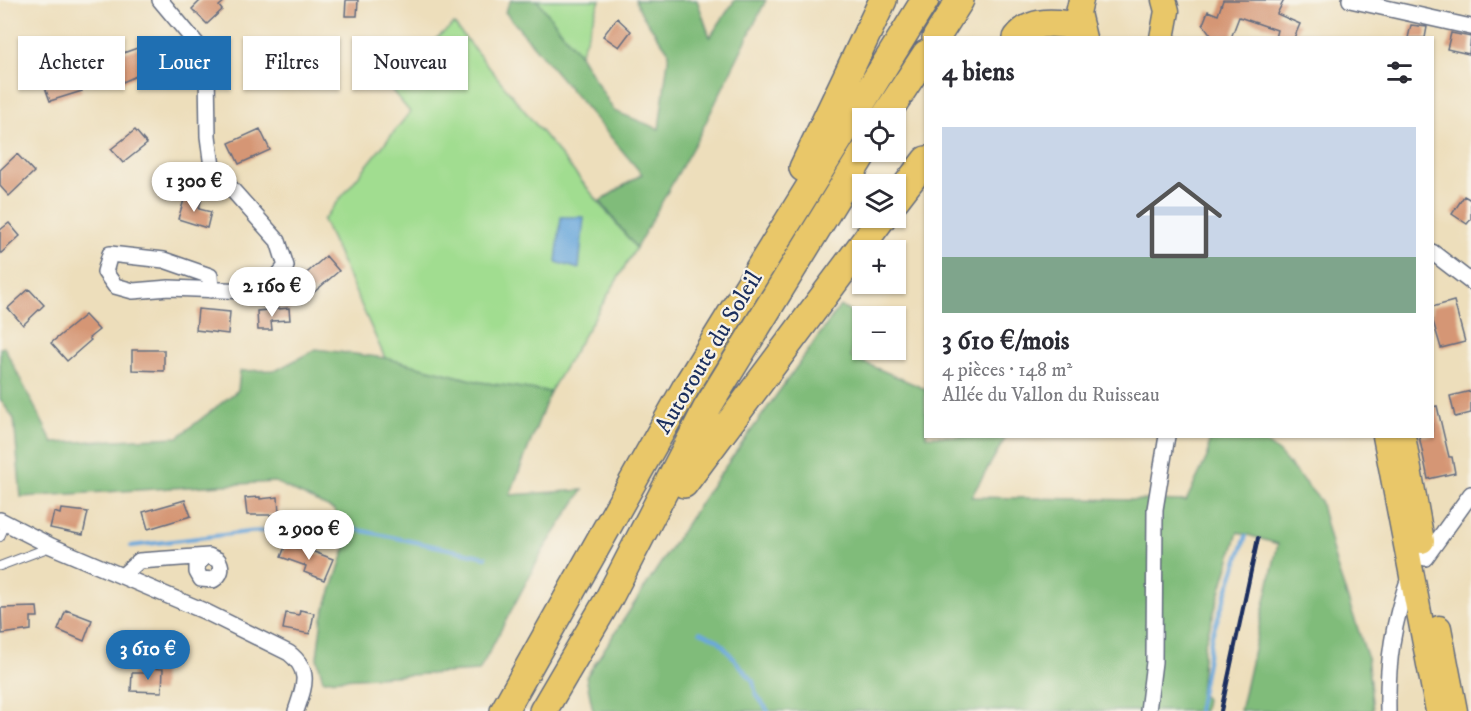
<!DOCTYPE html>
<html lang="fr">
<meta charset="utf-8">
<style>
:root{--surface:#fff;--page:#f7f7f7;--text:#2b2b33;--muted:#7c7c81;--line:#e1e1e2;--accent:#1f6fb2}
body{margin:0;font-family:"IM FELL DW Pica",serif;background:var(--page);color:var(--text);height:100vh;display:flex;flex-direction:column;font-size:22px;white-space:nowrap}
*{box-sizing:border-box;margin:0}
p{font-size:20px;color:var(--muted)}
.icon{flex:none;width:33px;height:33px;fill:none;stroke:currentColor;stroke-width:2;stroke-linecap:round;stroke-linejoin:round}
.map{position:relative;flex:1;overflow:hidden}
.drawer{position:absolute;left:924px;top:36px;width:510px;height:402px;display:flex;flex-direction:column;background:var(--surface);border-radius:0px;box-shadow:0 2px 4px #0004}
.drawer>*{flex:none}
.banner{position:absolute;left:18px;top:36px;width:570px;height:54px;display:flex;gap:12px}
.buttons{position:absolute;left:852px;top:108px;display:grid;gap:12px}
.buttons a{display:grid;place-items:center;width:54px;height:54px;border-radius:0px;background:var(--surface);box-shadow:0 2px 4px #0004;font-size:30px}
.price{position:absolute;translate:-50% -51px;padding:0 14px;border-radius:21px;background:#fff;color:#222;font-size:20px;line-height:39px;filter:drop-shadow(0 2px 3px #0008)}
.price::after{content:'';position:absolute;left:50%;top:36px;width:18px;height:14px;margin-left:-9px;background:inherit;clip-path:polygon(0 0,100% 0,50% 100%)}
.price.current{background:var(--accent);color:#fff}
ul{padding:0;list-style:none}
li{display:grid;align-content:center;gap:12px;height:318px;padding:0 18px}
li+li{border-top:2px solid var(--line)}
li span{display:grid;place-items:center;height:186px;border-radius:0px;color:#555}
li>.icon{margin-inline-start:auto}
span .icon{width:108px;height:108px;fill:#fffc;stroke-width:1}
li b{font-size:26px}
h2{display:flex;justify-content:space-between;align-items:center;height:72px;padding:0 18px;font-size:26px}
.chip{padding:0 21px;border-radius:0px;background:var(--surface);box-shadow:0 2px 4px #0004;font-size:21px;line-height:54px}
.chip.current{background:var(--accent);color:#fff}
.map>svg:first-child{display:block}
.green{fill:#a1dd90;stroke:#5e8677;stroke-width:1.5}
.forest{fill:#80bc7a;stroke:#4e766c;stroke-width:1.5}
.water{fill:#6aa8dc;stroke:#426c9d;stroke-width:1.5}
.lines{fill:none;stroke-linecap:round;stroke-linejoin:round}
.stream{stroke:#6aa8dc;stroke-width:4}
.building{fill:#d59674}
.lane-casing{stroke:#646c7f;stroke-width:10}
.street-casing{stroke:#646c7f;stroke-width:18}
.primary-casing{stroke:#646c7f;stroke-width:27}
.highway-casing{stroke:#646c7f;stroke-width:30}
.lane{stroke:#fff;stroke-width:8}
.street{stroke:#fff;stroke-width:15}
.primary{stroke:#e9c769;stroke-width:24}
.highway{stroke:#e9c769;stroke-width:27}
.rail{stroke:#1b2f5e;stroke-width:4}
.labels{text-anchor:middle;stroke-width:4.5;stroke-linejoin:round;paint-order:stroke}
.street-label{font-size:24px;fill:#1b2f5e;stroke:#f7f3e8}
</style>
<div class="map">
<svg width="1471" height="711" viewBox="0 0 1471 711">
<rect width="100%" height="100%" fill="#f7f3e8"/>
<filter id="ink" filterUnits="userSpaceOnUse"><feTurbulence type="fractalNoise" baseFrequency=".0167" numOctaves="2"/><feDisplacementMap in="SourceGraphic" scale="12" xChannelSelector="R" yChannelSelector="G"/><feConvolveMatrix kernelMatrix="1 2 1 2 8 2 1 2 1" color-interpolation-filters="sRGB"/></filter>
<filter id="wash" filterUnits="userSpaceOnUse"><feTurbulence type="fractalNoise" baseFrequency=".008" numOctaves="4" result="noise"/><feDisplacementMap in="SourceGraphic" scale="24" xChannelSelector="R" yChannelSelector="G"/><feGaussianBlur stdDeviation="1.35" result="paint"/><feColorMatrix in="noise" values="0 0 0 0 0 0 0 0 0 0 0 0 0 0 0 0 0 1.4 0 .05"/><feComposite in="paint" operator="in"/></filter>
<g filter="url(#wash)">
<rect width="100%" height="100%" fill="#eddebb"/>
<path class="green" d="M537 0H600L580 55Z
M454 24 636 248 550 392 480 382 385 358 323 220 410 112 384 81Z"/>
<path class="forest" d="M511 0H537L580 55 614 111 659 129 669 52 643 16 635 0H697L710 37 735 0H766L699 136 636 248 600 201 642 174 505 12Z
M840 306 857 315 851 357 925 389 926 436 1006 437 971 497 1186 501 1208 455 1209 437H1259L1279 453 1320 500 1336 564 1367 656 1373 711H1240L1278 544 1238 532 1204 646 1200 693 1206 699 1204 711H593L586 677 708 491Z
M4 347 53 443 178 437 238 390 240 371 277 370 316 349 385 358 480 382 550 392 510 495 583 490 544 549 479 671 323 680 317 658 322 618 348 541 334 510 275 482 21 497 14 419 0 399V348Z"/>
<path class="water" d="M561 217H584L579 269 556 262Z"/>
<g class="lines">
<path class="stream" d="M131 546 248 532 340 526 486 557
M700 632 718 640 753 681 756 694 768 711
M1198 711 1212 635 1246 536"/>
</g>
<g id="blocks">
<path class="building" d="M201 0H226L219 6 222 10 207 24 192 9Z
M346 0H358L357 16H345Z
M1223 0H1284L1277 14 1300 24 1294 38H1275L1277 30 1239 17 1231 38H1213L1203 24 1208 11 1218 15Z
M617 18 631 31 619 47 603 36Z
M1411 25 1427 27 1425 38H1408Z
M1451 33 1471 37 1469 54 1447 49Z
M143 46 152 64 144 68 145 72 123 82 112 57Z
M72 69 82 91 50 101 43 82Z
M260 129 270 150 239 164 229 143Z
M135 130 147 144 123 163 111 149Z
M17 154 34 172 9 196 0 186V170Z
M1464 196 1471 200V219L1467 224 1452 214Z
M185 197 201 201 199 209 211 212 207 228 178 219Z
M9 223 20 236 0 254V230Z
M326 256 339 271 313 293 300 279Z
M29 289 44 305 23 325 8 308Z
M1454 301 1465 342 1441 348 1432 318V307Z
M289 308 290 320 271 321 272 330H258L257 311Z
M198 309 230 312 228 334 196 330Z
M85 315 99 330 89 338 91 340 67 361 51 343Z
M132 350H164V371L132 370Z
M1471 391V413L1455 417 1450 396Z
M1437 406 1449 457H1452L1455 473 1428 479 1419 436H1432V407Z
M260 497V499L278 497 279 515H247L245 498Z
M185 500 191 516 148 529 143 512Z
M61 509 88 512 83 535 50 528 54 512 60 514Z
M286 544 297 548 298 546 333 559 324 580 304 572 306 566 281 557Z
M37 607 38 617H31V630L2 634 1 608Z
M66 610 92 620 84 641 58 630Z
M300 610 314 613 310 634 283 629 286 613 299 615Z
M145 668 163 669 162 692 131 691 132 673H145Z"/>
</g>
</g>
<g filter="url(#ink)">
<use href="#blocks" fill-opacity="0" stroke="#646c7f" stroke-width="1.5"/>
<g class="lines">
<defs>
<path id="lane" d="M0 537 6 523
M0 566 50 547"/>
<path id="street" d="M160 0 201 49 207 71 208 136 212 167 278 241 286 266 269 287 249 291 169 288 133 291 115 286 105 272 110 254 164 260 210 276 211 290
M1350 0 1471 27
M1432 252 1471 282
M0 520 51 546 204 611 289 653C312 671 304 687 296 711
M1425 558 1471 494
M122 576 139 561 209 556 218 560C223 568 221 575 213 580L201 579 197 572V564L205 557
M1148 711 1154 662 1155 509 1167 436
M1388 711C1387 662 1393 621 1410 575"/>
<path id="primary" d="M1081 0 1078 13 1084 38
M1162 38 1167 11 1164 0
M1385 436 1438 711
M1403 436 1422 541
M1439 628 1455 711"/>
<path id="highway" d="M936 38 960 0
M1017 38C1032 18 1059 22 1080 28
M884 118 926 54
M803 168 883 0
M896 199 926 160
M684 484 882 218
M504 711 686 387 925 0
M543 711 608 600 707 408 864 152"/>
</defs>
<use href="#lane" class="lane-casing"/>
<use href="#street" class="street-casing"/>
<use href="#primary" class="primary-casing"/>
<use href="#highway" class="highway-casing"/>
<use href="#lane" class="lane"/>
<use href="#street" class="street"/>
<use href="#primary" class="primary"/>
<use href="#highway" class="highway"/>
<path class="rail" d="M1221 711 1258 538"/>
</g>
</g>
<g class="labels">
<g class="street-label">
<text transform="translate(708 352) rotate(-59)" y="8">Autoroute du Soleil</text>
</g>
</g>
</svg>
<div class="buttons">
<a><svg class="icon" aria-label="locate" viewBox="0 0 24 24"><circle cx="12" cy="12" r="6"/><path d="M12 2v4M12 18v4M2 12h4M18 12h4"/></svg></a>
<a><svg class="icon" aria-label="layers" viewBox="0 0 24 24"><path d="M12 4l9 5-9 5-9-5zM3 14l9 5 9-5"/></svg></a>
<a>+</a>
<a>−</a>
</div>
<b class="price" style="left:194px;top:213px">1 300 €</b>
<b class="price" style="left:272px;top:318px">2 160 €</b>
<b class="price" style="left:309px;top:561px">2 900 €</b>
<b class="price current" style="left:148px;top:681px">3 610 €</b>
<div class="banner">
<a class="chip">Acheter</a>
<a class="chip current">Louer</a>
<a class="chip">Filtres</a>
<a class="chip">Nouveau</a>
</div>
<section class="drawer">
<h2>4 biens<svg class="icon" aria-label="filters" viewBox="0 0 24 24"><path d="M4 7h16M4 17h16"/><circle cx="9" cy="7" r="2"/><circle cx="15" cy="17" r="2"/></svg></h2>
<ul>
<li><span style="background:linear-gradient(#c9d6e8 70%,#7fa58c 0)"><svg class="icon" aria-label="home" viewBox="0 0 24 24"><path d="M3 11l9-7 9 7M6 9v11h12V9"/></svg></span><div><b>3 610 €/mois</b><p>4 pièces · 148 m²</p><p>Allée du Vallon du Ruisseau</p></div></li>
</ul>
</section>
</div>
